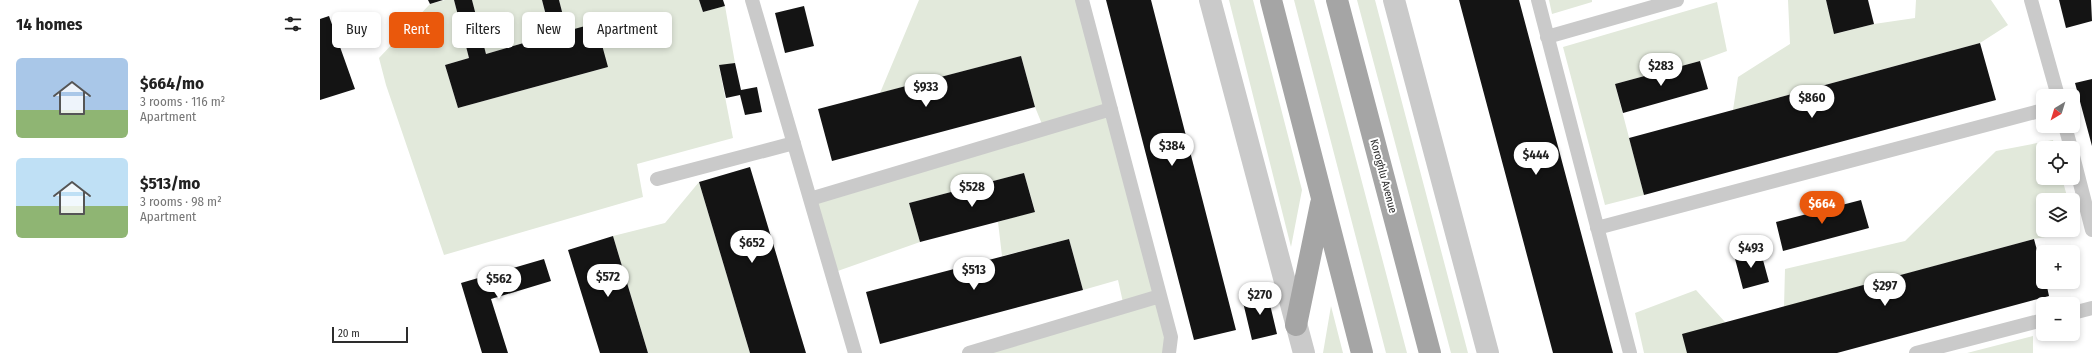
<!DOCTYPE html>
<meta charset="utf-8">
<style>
:root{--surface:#fff;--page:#f6f6f6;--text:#222;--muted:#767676;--accent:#ea580c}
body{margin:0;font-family:"Fira Sans Condensed",sans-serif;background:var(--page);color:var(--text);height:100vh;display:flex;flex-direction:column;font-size:15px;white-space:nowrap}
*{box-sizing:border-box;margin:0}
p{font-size:13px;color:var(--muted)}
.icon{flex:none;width:22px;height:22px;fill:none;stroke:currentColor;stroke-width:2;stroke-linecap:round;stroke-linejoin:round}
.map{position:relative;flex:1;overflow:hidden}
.sheet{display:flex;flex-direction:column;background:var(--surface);width:320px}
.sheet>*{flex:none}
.guide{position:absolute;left:12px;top:12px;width:380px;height:36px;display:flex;gap:8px}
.needle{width:26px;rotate:218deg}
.tools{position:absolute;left:1716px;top:89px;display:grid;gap:8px}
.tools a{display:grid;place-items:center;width:44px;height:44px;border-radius:6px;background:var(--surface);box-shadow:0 2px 6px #0003;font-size:20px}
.scale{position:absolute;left:12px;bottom:10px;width:76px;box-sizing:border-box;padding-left:4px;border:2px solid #2d2d2d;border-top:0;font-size:11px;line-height:14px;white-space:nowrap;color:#2d2d2d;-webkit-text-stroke:3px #fff;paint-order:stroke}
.price{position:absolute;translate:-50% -34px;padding:0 9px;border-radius:14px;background:#fff;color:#222;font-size:13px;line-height:26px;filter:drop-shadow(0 1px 2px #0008)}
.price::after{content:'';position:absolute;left:50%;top:24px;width:12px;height:9px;margin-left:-6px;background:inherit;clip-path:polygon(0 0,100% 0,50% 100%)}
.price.current{background:var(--accent);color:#fff}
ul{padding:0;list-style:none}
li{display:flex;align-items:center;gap:12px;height:100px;padding:0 16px}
li span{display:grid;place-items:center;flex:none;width:112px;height:80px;border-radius:6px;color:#555}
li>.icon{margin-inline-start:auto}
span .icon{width:48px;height:48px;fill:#fffc;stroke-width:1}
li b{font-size:17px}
h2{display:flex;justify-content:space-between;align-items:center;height:48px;padding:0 16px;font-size:17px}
.chip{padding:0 14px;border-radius:6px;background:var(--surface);box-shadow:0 2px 6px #0003;font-size:14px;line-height:36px}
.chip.current{background:var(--accent);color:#fff}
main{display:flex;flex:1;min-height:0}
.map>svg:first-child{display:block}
.green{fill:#e2e9db}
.building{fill:#141414}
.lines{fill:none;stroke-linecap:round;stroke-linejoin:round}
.service{stroke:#cacaca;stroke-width:14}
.minor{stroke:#cacaca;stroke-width:22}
.primary{stroke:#a5a5a5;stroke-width:22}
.labels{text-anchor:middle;stroke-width:4;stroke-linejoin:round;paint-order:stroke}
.street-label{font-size:11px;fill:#2d2d2d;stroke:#fff}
</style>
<main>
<section class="sheet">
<h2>14 homes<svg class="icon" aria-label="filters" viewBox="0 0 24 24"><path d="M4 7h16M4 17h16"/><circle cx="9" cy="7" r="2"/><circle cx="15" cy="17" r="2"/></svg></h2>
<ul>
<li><span style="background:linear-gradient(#a9c7e8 65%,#8fb573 0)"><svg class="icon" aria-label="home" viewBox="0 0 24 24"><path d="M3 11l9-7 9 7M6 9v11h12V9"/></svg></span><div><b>$664/mo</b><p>3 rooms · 116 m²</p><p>Apartment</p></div></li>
<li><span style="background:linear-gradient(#bfe0f5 60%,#8fb573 0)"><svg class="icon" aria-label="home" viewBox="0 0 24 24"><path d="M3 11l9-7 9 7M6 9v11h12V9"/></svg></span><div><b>$513/mo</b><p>3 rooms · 98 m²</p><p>Apartment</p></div></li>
</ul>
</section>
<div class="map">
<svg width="1772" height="353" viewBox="0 0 1772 353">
<rect width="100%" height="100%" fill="#fff"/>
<path class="green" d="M125 0H134L149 58 125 65 138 108 288 67 247 31 239 0H379L383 12 405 6 415 63 399 66 413 138 317 164 323 197 124 255 66 85 59 58 110 4Z
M152 0H222L231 35 166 54Z
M599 0H762L849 353H649L804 307 798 280 763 290 749 239 682 256 678 222 715 211 704 173 589 203 600 242 512 273 490 199 724 129 715 107 701 56 560 93Z
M909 0H933L982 190 971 247Z
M974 0H994L1087 353H1066Z
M1037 0H1055L1148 353H1131Z
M1229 0H1272V2L1232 14Z
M1468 0H1506L1515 34 1554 24 1595 18 1596 0H1671L1688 25 1660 43 1413 110 1418 77 1470 44Z
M1397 2 1407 51 1380 61 1295 84 1324 195 1285 205 1243 47Z
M1733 140 1735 148H1723V178H1742L1748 200H1723V230H1753V222L1755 232 1714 239 1464 307 1465 269 1585 241 1676 151Z
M379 182 430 353H328L293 236 345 223Z
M1376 290 1405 322 1367 353H1324L1315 313Z
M1011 306 1023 353H1003Z
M1713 336V353H1647Z"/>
<path class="building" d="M108 0H123L110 4Z
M134 0H152L166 54 231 35 222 0H239L247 31 276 23 288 67 138 108 125 65 149 58Z
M379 0H403L405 6 383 12Z
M786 0H831L916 330 874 340Z
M1139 0H1199L1293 353H1233Z
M1506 0H1548L1554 24 1514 34Z
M1739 0H1771L1772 21 1746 28Z
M484 6 494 46 465 53 455 13Z
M9 16 35 89 0 100V19Z
M1660 43 1676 100 1324 195 1309 138Z
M701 56 715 107 512 161 498 109Z
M1380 61 1388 89 1303 113 1295 84Z
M415 63 421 90 437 87 442 112 425 115 420 95 406 98 399 65Z
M1772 79V146L1755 83Z
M430 167 486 353H430L379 182Z
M704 173 715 212 600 242 589 203Z
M1541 200 1549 228 1463 251 1456 222Z
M293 236 328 353H280L248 250Z
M749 239 763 290 560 344 546 292Z
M1714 239 1723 273V282H1726L1729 296 1517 353H1367L1362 334Z
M1440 249 1449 282 1423 289 1414 255Z
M224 259 231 281 171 299 188 353H162L141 283Z
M947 292 957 334 932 340 922 298Z"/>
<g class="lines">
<path class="service" d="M432 0 535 353
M762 0 851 337 849 353
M1218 0 1310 353
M1711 0 1738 96
M1227 37 1357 0
M1745 126 1751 148
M1753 156 1772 230
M337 179 474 143
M490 199 791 109
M1277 228 1723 110
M1753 313 1772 308
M649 353 840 296
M1596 353 1723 320"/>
<path class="minor" d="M890 0 984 353
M1074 0 1168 353"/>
<path class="primary" d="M951 0 1042 353
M1017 0 1110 353
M976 325 1001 204"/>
</g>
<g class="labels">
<g class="street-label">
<text transform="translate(1064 176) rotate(75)" y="4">Koroghlu Avenue</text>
</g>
</g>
</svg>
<div class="tools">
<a><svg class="needle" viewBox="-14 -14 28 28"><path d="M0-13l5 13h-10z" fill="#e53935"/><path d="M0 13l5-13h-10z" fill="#767676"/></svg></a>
<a><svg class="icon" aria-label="locate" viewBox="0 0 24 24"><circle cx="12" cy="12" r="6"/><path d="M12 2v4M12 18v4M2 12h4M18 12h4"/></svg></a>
<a><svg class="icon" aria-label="layers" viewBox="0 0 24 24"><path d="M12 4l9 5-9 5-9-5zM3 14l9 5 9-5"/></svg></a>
<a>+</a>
<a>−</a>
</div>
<div class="scale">20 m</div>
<b class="price" style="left:1341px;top:87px">$283</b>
<b class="price" style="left:606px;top:108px">$933</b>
<b class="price" style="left:1492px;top:119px">$860</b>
<b class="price" style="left:852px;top:167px">$384</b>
<b class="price" style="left:1216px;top:176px">$444</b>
<b class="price" style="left:652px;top:208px">$528</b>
<b class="price current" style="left:1502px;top:225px">$664</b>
<b class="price" style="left:432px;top:264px">$652</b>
<b class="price" style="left:1431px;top:269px">$493</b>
<b class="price" style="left:654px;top:291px">$513</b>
<b class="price" style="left:288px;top:298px">$572</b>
<b class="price" style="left:179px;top:300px">$562</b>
<b class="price" style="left:1565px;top:307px">$297</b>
<b class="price" style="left:940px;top:316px">$270</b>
<div class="guide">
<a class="chip">Buy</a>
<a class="chip current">Rent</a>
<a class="chip">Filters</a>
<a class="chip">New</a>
<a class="chip">Apartment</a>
</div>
</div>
</main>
